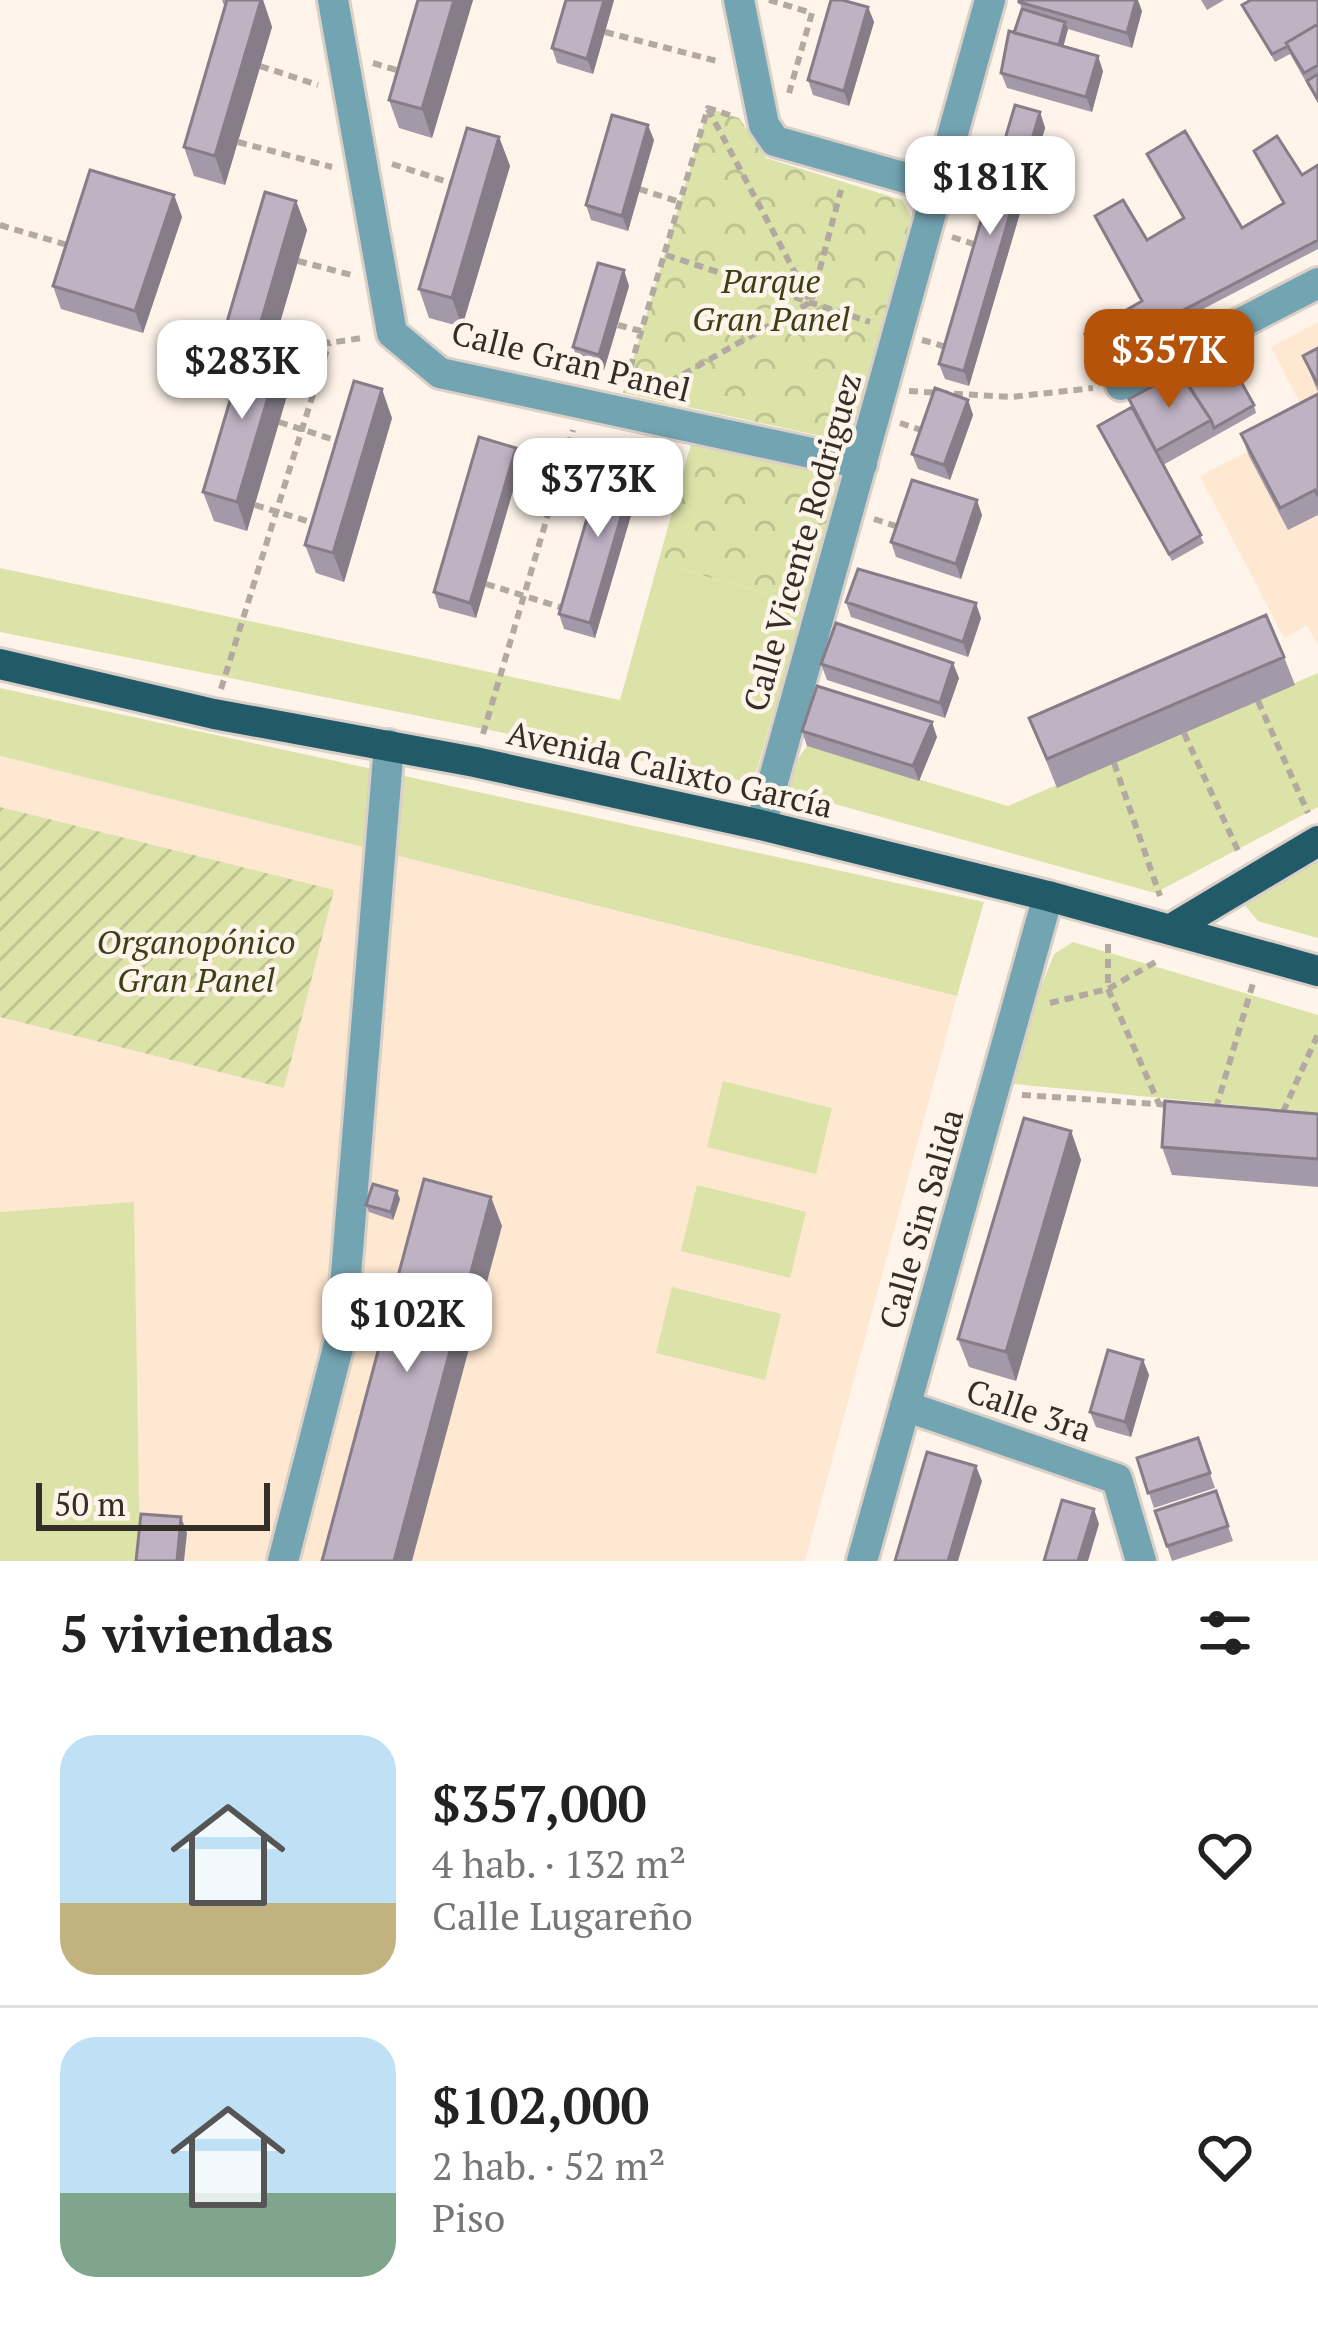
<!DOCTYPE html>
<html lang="es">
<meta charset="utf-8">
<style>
:root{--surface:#fff;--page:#f2f2f2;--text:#222;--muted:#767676;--line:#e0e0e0;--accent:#b45309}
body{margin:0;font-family:"PT Serif",serif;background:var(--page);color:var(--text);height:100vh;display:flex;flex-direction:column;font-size:45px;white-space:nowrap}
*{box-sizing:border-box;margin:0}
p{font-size:39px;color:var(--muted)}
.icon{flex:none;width:66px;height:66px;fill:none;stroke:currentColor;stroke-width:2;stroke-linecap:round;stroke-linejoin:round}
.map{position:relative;height:1561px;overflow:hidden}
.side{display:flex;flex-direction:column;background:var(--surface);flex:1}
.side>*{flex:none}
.scale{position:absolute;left:36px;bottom:30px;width:234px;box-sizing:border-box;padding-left:12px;border:6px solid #342e28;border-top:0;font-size:33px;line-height:42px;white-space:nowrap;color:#342e28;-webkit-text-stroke:9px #fef4ea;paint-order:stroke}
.price{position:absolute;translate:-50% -102px;padding:0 27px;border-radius:24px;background:#fff;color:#222;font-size:39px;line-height:78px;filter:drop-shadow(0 3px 6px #0008)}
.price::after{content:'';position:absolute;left:50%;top:72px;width:36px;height:27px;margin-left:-18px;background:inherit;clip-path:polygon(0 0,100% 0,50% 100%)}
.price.selected{background:var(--accent);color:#fff}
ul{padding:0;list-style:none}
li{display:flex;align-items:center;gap:36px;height:300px;padding:0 60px}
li+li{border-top:3px solid var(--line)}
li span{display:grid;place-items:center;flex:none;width:336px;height:240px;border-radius:36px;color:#555}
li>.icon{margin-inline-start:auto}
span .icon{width:144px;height:144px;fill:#fffc;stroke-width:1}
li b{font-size:51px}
h2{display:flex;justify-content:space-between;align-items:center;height:144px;padding:0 60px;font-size:51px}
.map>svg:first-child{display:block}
.built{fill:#fee8d1}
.grass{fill:#dce3a9}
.forest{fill:url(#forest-crowns)}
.garden{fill:url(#garden-furrows)}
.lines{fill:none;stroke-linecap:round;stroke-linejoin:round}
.minor-casing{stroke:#dad0c7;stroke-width:36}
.major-casing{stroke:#dad0c7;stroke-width:36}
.path{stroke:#b2aaa1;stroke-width:6;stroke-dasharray:9 6;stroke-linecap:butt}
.minor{stroke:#73a4b2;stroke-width:30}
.major{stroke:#215a69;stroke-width:30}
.wall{fill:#a499a8}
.shaded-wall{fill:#867d88}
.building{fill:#bfb2c3;stroke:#867d88;stroke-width:3}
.labels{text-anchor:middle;stroke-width:9;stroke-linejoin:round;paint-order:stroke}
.park-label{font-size:33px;font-style:italic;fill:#3c4017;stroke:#fef4ea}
.street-label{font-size:33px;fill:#342e28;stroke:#fef4ea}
</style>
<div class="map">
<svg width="1318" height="1561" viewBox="0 0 1318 1561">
<defs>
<pattern id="forest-crowns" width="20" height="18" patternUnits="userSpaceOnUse" patternTransform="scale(3)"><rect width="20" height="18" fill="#dce3a9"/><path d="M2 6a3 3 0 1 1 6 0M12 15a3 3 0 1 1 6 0" fill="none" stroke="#bdc391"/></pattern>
<pattern id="garden-furrows" width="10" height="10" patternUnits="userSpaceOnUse" patternTransform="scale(3)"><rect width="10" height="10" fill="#dce3a9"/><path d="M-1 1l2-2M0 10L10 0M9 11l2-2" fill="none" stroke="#bdc391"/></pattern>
</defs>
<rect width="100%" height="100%" fill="#fef4ea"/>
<path class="built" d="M1318 322V645L1307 625 1284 638 1200 476 1309 420 1271 347Z
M0 756 957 996 805 1561H0Z"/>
<path class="grass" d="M658 563 805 604 753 783 0 632V568L620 700Z
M1318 673V807L1155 893 777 788 807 746 1008 806Z
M0 688 984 902 957 996 0 756Z
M1318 855V938L1258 921 1242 902Z
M1073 942 1318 1015V1113L1003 1083 1054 954Z
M723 1081 832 1108 816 1174 707 1147Z
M697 1185 806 1212 790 1278 681 1251Z
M134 1202 140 1561H0V1212Z
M672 1287 781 1314 765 1380 656 1353Z"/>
<path class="forest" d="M708 108 739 118 766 158 902 200 911 216 857 424 830 438 623 393Z
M691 444 841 476 805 604 658 563Z"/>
<path class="garden" d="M0 807 334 890 284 1088 0 1017Z"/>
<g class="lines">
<defs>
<path id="minor" d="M333 0 392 333 440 373 862 464
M739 0 764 125 775 141 938 187
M1121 385 1318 283
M761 825 990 0
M905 1406 1117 1479 1141 1561
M283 1561 341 1336 389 745
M862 1561 1048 896"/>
<path id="major" d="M0 664 214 714 475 762 761 825 1048 896 1318 971
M1171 929 1318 841"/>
</defs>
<use href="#minor" class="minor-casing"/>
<use href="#major" class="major-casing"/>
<path class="path" d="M769 0 812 13 789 93
M605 32 721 62
M373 63 400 71
M260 66 318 85
M708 109 809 299
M238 142 332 167
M978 150 1005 159
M392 164 454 184
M639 189 680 202
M0 225 71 246
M952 237 980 246
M666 255 870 322
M298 261 352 275
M618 325 641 331
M278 330 329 343 362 338
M922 340 950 348
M626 382 708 108 732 116
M657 389 811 302 841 190
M909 391 1011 397 1093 388
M279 422 338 441
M900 423 927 432
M516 484 593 507
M255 505 320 525
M874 519 902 528
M486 584 566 609
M221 689 329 343
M1258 701 1308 813
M1184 733 1240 855
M483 734 573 430
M1114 763 1160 896
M1108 944V989L1159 1104
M1050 1003 1108 989 1159 960
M1022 1095 1171 1105
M1216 1108 1254 980
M1283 1112 1318 1034"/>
<use href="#minor" class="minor"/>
<use href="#major" class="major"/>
</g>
<path class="wall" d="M222 0H263L272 27 225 185 194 176 184 147 225 8Z
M418 0H473L432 138 399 128 389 100Z
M614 0 593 74 557 63 552 48Z
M1201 0H1224L1207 10Z
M1318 0V103L1290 54 1275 62 1242 5Z
M1019 2 1142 11 1132 48 1068 29 1063 46 1103 71 1092 112 1007 88 1001 73 1022 9Z
M868 7 874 22 849 106 813 95 808 80Z
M1040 112 1045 128 969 386 945 379 939 364Z
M499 137 510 166 462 327 429 318 419 289Z
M654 140 628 231 591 220 586 205Z
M1254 151 1302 175 1318 165V249L1100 363 1085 334 1141 301 1095 216 1147 240 1183 219 1147 154 1242 228 1283 203Z
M174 195 182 217 143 333 61 309 53 286Z
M296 201 307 230 272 350 291 382 247 531 214 521 203 492 244 353 237 351 227 322Z
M629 286 604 370 579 363 573 347Z
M1318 348V392L1303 356Z
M1184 378 1254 405 1256 413 1163 465 1204 543 1172 561 1098 426Z
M1318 394V515L1288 530 1249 456 1241 434Z
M968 400 973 415 950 480 918 469 912 454Z
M392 418 344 582 316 573 305 545Z
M516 448 521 463 476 618 439 608 434 592Z
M636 466 641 481 595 638 564 629 559 614Z
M982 515 961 579 896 557 891 542Z
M846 602 981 618 968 657 851 617Z
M1284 657 1295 685 1057 788 1029 718Z
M821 664 959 678 945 718 827 680Z
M802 731 937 737 919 781 807 746Z
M1318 1114V1187L1172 1175 1162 1147Z
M1071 1131 1081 1160 1016 1381 969 1367 958 1339Z
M400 1199 393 1220 369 1212 366 1205Z
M1143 1360 1149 1375 1131 1437 1096 1427 1090 1412Z
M1198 1438 1215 1488 1154 1508 1137 1458Z
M1216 1491 1233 1541 1172 1561 1155 1511Z"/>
<path class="shaded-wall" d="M252 0H263L272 27 225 185 215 156Z
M454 0H473L432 138 422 109Z
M604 0H614L593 74 587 59Z
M1136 0H1138L1142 11 1132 48 1127 33Z
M868 7 874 22 849 106 844 91Z
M1065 22 1068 29 1060 59 1057 51Z
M1098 56 1103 71 1092 112 1086 97Z
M1040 112 1045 128 969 386 964 371Z
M648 125 654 140 628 231 622 216Z
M499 137 510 166 462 327 452 298Z
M174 195 182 217 143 333 135 311Z
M296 201 307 230 269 360 258 332Z
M624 270 629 286 604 370 599 355Z
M281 353 291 382 247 531 237 502Z
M382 389 392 418 344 582 333 553Z
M968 400 973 415 950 480 944 465Z
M516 448 521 463 476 618 470 603Z
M636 466 641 481 595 638 590 623Z
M977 500 982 515 961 579 956 564Z
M976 603 981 618 968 657 963 642Z
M953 663 959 678 945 718 940 703Z
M932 722 937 737 919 781 913 766Z
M1071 1131 1081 1160 1016 1381 1006 1352Z
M397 1191 400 1199 393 1220 391 1212Z
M491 1197 502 1226 412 1561H394Z
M1143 1360 1149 1375 1131 1437 1125 1422Z
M976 1466 982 1481 958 1561H948Z
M1094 1509 1099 1524 1088 1561H1078Z
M181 1517 187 1533 184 1561H177Z"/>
<path class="building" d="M227 0H261L215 156 184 147Z
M418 0H454L422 109 389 100Z
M566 0H604L587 59 552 48Z
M831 0H842L868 7 844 91 808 80Z
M1019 0H1136L1127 33 1019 2Z
M1251 0H1318V24L1286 43 1288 46 1272 54 1242 5Z
M1022 9 1065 22 1059 45 1014 33Z
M1318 24V65L1304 73 1286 43Z
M1009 31 1098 56 1086 97 1001 73Z
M1318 74V100L1307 81Z
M1015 105 1040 112 964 371 939 364Z
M612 115 648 125 622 216 586 205Z
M467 128 499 137 452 298 419 289Z
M1185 131 1242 228 1284 203 1254 151 1277 136 1302 175 1318 165V240L1097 355 1085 334 1142 301 1095 216 1123 200 1147 240 1184 218 1147 154Z
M90 170 174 195 135 311 53 286Z
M265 192 296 201 258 332 227 322Z
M598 263 624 270 599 355 573 347Z
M247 343 281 353 237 502 203 492Z
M1318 348V385L1303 356Z
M1226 355 1254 405 1214 428 1211 420 1184 378Z
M1179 372 1211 420 1156 451 1129 399Z
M354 381 382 389 333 553 305 545Z
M935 388 968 400 944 465 912 454Z
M1318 394V496L1315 490 1280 508 1241 434Z
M1132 407 1201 535 1169 554 1098 426Z
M479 437 516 448 470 603 434 592Z
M605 457 636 466 590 623 559 614Z
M912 480 977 500 956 564 891 542Z
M858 569 976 603 963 642 846 602Z
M1266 615 1284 657 1047 759 1029 718Z
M836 623 953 663 940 703 821 664Z
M817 686 932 722 913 766 802 731Z
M1165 1101 1318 1114V1159L1162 1147Z
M1024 1118 1071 1131 1006 1352 958 1339Z
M424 1179 491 1197 394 1561H322Z
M373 1184 397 1191 391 1212 366 1205Z
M1108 1350 1143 1360 1125 1422 1090 1412Z
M1198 1438 1210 1473 1148 1493 1137 1458Z
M927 1452 976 1466 948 1561H895Z
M1216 1491 1228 1526 1167 1546 1155 1511Z
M1062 1500 1094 1509 1078 1561H1044Z
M141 1514 181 1517 177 1561H136Z"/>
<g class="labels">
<g class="park-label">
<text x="771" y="293">Parque<tspan x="771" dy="38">Gran Panel</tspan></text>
<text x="196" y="954">Organopónico<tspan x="196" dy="38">Gran Panel</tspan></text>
</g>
<g class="street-label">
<text transform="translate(571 361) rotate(14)" y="12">Calle Gran Panel</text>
<text transform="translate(802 542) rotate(-74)" y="12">Calle Vicente Rodriguez</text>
<text transform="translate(670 769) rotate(13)" y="12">Avenida Calixto García</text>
<text transform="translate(921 1219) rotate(-74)" y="12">Calle Sin Salida</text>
<text transform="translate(1029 1410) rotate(19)" y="12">Calle 3ra</text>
</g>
</g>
</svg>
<div class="scale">50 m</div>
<b class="price" style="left:990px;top:238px">$181K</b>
<b class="price selected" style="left:1169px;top:411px">$357K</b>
<b class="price" style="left:242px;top:422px">$283K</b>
<b class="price" style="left:598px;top:540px">$373K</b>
<b class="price" style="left:407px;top:1375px">$102K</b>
</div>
<section class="side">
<h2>5 viviendas<svg class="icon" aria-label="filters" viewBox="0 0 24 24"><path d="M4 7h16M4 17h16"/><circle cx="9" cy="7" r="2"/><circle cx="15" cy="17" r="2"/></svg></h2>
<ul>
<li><span style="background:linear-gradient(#bfe0f5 70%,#c2b280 0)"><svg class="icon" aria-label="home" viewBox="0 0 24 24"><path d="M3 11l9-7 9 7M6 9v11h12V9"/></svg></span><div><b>$357,000</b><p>4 hab. · 132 m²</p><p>Calle Lugareño</p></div><svg class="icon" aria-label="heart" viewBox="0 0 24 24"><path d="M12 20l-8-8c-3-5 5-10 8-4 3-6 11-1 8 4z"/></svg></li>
<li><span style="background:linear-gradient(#bfe0f5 65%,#7fa58c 0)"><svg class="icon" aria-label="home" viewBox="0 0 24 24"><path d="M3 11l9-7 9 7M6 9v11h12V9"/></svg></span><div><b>$102,000</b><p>2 hab. · 52 m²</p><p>Piso</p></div><svg class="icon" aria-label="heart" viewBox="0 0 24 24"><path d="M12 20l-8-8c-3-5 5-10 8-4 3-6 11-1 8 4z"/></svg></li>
</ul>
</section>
